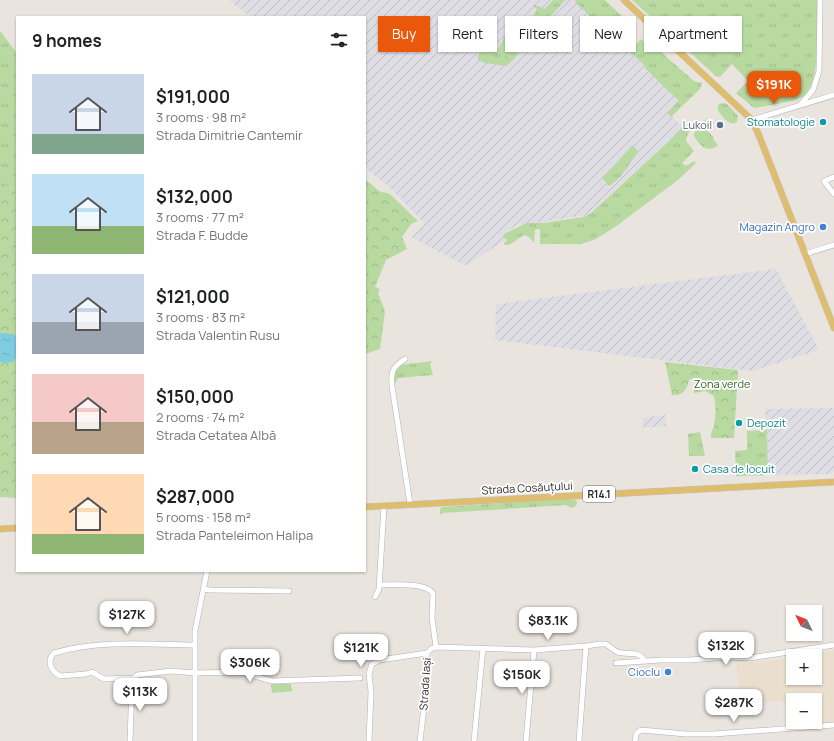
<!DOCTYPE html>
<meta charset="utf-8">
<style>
:root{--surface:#fff;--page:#f6f6f6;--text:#202124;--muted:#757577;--accent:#ea580c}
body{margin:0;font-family:Manrope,sans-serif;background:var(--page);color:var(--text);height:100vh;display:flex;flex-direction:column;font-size:15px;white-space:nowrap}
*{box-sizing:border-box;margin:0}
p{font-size:13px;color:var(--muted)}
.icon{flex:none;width:22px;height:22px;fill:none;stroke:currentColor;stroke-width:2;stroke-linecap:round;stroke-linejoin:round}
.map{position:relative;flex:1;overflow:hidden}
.sheet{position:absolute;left:16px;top:16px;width:350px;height:556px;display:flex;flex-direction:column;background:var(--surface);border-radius:0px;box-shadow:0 1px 3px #0004}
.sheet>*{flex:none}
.guide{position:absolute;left:378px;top:16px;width:380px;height:36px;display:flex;gap:8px}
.needle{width:26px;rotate:313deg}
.controls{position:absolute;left:786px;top:605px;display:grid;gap:8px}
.controls a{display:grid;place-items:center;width:36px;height:36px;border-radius:0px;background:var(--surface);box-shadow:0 1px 3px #0004;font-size:20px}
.price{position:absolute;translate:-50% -34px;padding:0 9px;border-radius:8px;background:#fff;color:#222;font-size:13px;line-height:26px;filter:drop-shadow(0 1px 2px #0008)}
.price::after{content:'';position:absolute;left:50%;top:24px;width:12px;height:9px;margin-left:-6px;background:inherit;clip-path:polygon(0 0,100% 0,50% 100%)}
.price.selected{background:var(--accent);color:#fff}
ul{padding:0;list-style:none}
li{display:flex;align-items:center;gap:12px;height:100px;padding:0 16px}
li span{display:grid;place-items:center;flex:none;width:112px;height:80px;border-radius:0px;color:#555}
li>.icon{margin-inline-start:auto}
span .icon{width:48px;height:48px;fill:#fffc;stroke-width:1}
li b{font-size:17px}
h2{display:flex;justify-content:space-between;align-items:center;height:48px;padding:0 16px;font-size:17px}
.tag{padding:0 14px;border-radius:0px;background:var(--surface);box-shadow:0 1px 3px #0004;font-size:14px;line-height:36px}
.tag.selected{background:var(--accent);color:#fff}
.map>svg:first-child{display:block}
.industrial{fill:url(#industrial-furrows)}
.education{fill:#eadfcf}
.grass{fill:url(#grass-tufts)}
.forest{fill:url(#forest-crowns)}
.water{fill:url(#water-ripples)}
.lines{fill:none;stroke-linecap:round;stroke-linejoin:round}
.minor-casing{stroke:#aeb1b9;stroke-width:6}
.major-casing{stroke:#c3c3c3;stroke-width:7}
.minor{stroke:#fff;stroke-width:5}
.major{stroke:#dfbd6e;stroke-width:6}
.culture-dot{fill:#0f9aa8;stroke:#fff;stroke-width:1.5}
.service-dot{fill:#5c6f8a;stroke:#fff;stroke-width:1.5}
.shop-dot{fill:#3f7fe0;stroke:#fff;stroke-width:1.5}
.labels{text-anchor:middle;stroke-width:3.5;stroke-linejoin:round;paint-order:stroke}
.shield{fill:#fff;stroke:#6a6a6a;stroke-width:1}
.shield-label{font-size:10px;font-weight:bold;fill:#2a2a2a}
.culture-label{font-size:11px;fill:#0d838f;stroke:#fff;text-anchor:start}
.service-label{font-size:11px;fill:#4e5e75;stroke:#fff;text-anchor:end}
.shop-label{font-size:11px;fill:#366cbe;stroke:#fff;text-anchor:end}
.park-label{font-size:11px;fill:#335e23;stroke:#fff}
.street-label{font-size:11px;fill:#2a2a2a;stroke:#fff}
</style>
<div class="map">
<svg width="834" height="741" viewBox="0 0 834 741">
<defs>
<pattern id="industrial-furrows" width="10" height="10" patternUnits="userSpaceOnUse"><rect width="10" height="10" fill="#dfdde4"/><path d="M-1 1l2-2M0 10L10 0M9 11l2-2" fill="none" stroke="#c0bec4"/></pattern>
<pattern id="grass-tufts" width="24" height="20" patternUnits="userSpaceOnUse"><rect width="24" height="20" fill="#b8daa1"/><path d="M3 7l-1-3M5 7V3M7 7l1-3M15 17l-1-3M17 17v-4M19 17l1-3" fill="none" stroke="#9ebb8b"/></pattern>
<pattern id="forest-crowns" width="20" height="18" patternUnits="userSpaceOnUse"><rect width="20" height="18" fill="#b8daa1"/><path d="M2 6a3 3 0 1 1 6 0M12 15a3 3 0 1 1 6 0" fill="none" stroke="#9ebb8b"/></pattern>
<pattern id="water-ripples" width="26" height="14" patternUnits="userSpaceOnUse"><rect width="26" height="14" fill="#7dccdf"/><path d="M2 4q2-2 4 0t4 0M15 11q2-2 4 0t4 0" fill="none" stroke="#6cafc0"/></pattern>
</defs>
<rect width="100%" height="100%" fill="#eae4de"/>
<path class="industrial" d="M229 0H582L687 99 671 115 683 128 587 215 542 222 517 225 503 234 508 238 466 266 411 237 425 224 388 186 365 168V17H251Z
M776 269 819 350 752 371 495 340 496 304Z
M834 408V472L829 474 768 475 765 409Z
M665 415 666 426 643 428 642 418Z"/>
<path class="education" d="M834 650V723L797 725V722H815V700H793V714L786 707 783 701 741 702 736 664 772 661 793 657V678H815V656H799Z"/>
<path class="grass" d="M553 0H565L511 62 505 66 485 63 477 59 480 51 468 45 463 53 459 51 467 36 497 51 509 29 522 34 537 9 534 7 535 5 545 9Z
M576 0H605L624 18 609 34 575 2Z
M632 0H818C817 22 822 86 802 97 793 102 765 106 754 108L736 93 748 81 732 64 720 77 716 76Z
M627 27 629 30 621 39 630 50 641 39 652 50 655 47 694 81 702 83 700 89 671 117 667 113 679 101 649 72 645 68 646 67 617 40 616 38Z
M0 31 17 53V190L9 185 0 189Z
M722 103 727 104 738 116 737 122C729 127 723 117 718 111V105Z
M707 118 710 122 708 124 710 125 706 129 714 138 713 139 718 145C708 154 699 145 694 136L695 130Z
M698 119 699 120C693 126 687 132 686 141L694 151 682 163 686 166 694 161 696 163 678 180 615 227 596 239 581 244H540V229H538L535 230 534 243 530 238 525 235C514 239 517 244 504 245V243L507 240 503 237 504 234 526 223H544L583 217 591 213 683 128Z
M633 145 638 152 621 176 611 185H608L602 178Z
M433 361 430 364 433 375 398 378 394 386 393 374 399 365Z
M767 430 768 475 736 476 735 451 747 450V431Z
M700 432 705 456H689L688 434Z
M566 499 576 500 577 503C576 507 574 507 571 508L566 505 443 513 440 515V509L442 507Z
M273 684H290L293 691 272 693 271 685Z"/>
<path class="forest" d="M538 6 549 11 512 58 508 59 502 55 499 48 505 38 514 32 521 36C529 30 536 14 538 6Z
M365 179 379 191 390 194 418 221 411 224 402 237 407 249 386 260 375 287 380 289 378 293 385 311 380 349 365 354Z
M9 185 17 190V498L0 497V189Z
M665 362 738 370 734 438H711C711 429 713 431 714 425 716 415 716 406 714 396L705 391 694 393V378L689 380C687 389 683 396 672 395Z"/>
<path class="water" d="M0 333 13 334 17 338C17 355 21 365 0 362Z"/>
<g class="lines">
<defs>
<path id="minor" d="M801 104 813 90 819 71 820 0
M752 120 834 95
M834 177 824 181 834 194
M805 254 834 245
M405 359C392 368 391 371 392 386L410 504
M204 584V589L210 590 289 591
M380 585C394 585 424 582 433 593L432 618 436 647 432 648 427 653 425 699 420 741
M375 597 379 589 384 506
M194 645C147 644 99 640 54 653 46 661 51 671 60 676L86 674 92 672 104 679 134 678 137 675 171 671 195 673 241 672 272 681 360 678
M436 647 534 650 586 646 600 644H606L617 652 623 653 637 654 642 657 645 661
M616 663 661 660H690L728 657 750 658 834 645
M130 741 132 682 134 678
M195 741V631L207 571
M369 741 371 692 369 674 372 664 380 660 427 653
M474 741 483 648
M526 741 534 650
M579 741 586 646
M635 741 636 734 641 730 686 734H714L834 725"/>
<path id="major" d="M624 0 752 120 760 138 834 328
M365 507 834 482
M0 529 17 528"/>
</defs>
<use href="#minor" class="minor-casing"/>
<use href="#major" class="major-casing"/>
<use href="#minor" class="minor"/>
<use href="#major" class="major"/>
</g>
<g class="culture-dot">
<circle cx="823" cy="122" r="4"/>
<circle cx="739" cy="423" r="4"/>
<circle cx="695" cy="469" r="4"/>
</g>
<circle class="service-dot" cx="720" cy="125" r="4"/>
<g class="shop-dot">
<circle cx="823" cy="227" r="4"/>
<circle cx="668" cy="672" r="4"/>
</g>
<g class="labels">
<rect class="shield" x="583" y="486" width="32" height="16" rx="3"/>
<g class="shield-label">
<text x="599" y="498">R14.1</text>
</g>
<g class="culture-label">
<text x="815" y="126" text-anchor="end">Stomatologie</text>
<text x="747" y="427">Depozit</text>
<text x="703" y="473">Casa de locuit</text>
</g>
<g class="service-label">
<text x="712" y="129">Lukoil</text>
</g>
<g class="shop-label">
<text x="815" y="231">Magazin Angro</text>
<text x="660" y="676">Cioclu</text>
</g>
<g class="park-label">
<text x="722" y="388">Zona verde</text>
</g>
<g class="street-label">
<text transform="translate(527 488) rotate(-3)" y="4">Strada Cosăuțului</text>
<text transform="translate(425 684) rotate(-86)" y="4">Strada Iași</text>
</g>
</g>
</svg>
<div class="controls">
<a><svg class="needle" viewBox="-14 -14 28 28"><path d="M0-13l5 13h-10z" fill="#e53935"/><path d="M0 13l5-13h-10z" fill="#757577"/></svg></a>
<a>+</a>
<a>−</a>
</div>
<b class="price selected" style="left:774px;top:105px">$191K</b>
<b class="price" style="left:127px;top:635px">$127K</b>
<b class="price" style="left:548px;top:641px">$83.1K</b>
<b class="price" style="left:726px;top:666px">$132K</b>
<b class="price" style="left:361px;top:668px">$121K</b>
<b class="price" style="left:250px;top:683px">$306K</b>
<b class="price" style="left:522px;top:695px">$150K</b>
<b class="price" style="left:140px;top:712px">$113K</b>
<b class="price" style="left:734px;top:723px">$287K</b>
<div class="guide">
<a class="tag selected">Buy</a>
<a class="tag">Rent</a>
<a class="tag">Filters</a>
<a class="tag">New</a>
<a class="tag">Apartment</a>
</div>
<section class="sheet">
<h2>9 homes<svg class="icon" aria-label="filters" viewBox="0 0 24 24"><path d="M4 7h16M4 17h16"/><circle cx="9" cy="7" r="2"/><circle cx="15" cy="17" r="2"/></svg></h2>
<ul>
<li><span style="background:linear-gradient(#c9d6e8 75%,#7fa58c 0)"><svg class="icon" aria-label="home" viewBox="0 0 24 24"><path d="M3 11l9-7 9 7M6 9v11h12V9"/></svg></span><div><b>$191,000</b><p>3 rooms · 98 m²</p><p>Strada Dimitrie Cantemir</p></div></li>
<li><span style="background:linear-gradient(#bfe0f5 65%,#8fb573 0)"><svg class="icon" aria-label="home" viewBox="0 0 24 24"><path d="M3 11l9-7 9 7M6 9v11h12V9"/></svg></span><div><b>$132,000</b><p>3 rooms · 77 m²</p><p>Strada F. Budde</p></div></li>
<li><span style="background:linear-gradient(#c9d6e8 60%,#9aa5b1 0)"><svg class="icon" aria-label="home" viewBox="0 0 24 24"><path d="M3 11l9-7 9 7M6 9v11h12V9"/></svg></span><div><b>$121,000</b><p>3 rooms · 83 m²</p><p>Strada Valentin Rusu</p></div></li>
<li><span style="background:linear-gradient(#f6c9c9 60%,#b9a48a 0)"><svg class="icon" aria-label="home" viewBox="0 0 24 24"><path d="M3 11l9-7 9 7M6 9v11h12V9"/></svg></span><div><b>$150,000</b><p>2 rooms · 74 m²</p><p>Strada Cetatea Albă</p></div></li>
<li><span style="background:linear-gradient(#ffd9b3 75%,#8fb573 0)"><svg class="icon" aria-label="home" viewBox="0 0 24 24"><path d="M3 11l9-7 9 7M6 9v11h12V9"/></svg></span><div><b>$287,000</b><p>5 rooms · 158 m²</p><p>Strada Panteleimon Halipa</p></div></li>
</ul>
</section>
</div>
